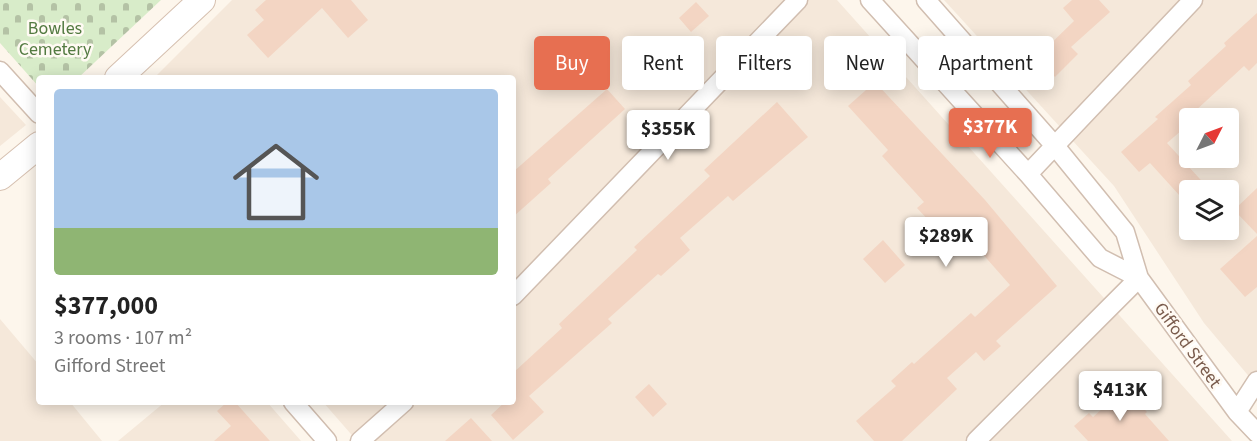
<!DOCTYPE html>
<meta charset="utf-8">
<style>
:root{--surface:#fff;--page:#f6f6f6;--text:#222;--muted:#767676;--line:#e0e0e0;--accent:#e76f51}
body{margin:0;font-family:"Source Sans 3",sans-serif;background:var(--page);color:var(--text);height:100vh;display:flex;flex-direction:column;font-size:22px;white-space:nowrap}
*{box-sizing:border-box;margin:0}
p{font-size:20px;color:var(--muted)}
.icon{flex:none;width:33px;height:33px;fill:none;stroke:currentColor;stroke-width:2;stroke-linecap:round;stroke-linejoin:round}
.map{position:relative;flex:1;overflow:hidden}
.drawer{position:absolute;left:36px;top:75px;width:480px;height:330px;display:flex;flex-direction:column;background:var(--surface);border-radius:6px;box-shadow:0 3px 15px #0003}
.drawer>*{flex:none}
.banner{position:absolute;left:534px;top:36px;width:570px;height:54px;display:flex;gap:12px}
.needle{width:39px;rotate:48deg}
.tools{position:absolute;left:1179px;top:108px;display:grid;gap:12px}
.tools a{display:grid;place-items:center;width:60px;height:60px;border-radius:6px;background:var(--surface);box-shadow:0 3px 15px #0003;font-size:30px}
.price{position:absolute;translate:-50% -51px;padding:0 14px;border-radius:6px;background:#fff;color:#222;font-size:20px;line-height:39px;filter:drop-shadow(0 2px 3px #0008)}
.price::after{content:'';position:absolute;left:50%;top:36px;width:18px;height:14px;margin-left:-9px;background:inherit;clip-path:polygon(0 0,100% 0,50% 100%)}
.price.active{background:var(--accent);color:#fff}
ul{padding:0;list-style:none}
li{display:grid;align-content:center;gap:12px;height:318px;padding:0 18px}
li+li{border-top:2px solid var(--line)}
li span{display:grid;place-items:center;height:186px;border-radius:6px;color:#555}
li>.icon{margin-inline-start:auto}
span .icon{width:108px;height:108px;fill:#fffc;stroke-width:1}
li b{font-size:26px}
.chip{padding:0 21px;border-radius:6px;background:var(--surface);box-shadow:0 3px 15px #0003;font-size:21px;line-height:54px}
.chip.active{background:var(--accent);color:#fff}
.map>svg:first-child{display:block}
.residential{fill:#f5e8da;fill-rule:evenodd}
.cemetery{fill:url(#cemetery-stones)}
.building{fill:#f3d5c3}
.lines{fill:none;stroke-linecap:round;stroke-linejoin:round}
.minor-casing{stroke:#d1beb0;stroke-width:21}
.secondary-casing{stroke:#d6c0b0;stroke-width:28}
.minor{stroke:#fff;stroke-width:18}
.secondary{stroke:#fff;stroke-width:26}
.labels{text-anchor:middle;stroke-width:5;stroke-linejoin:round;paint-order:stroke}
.park-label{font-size:18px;fill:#537a41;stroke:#fffaf3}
.street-label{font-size:18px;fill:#7a5c4d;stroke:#fffaf3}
</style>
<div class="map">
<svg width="1257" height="441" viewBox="0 0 1257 441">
<defs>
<pattern id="cemetery-stones" width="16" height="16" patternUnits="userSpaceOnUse" patternTransform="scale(1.5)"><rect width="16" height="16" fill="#d8ecc9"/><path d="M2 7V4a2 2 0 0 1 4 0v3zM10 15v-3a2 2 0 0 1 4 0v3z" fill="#b4c2a5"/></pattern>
</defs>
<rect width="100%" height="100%" fill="#fdf6ec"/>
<path class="residential" d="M232 0H837L1232 441H357L323 402H513V78H154Z
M944 0H1257V386L1204 323 1114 186ZM1190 118H1228V158H1190ZM1190 190H1228V230H1190Z
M0 97 26 125 0 146Z
M0 319 39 365V402H70L102 441H0Z
M165 402H267L301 441H118Z"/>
<path class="cemetery" d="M0 0H161L78 78H39V87L0 43Z"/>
<path class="building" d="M266 0H351L368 20 348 38 322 8 268 58 247 35 264 20 255 10Z
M1072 0H1099L1110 12 1071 47 1078 54 1055 77 1036 58 1074 21 1063 8Z
M696 2 709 16 691 32 679 18Z
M1257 13V63L1249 71 1244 66 1193 113 1197 117 1190 118V123L1167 143 1210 190H1190V207L1150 163 1139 172 1121 152 1158 119 1155 117 1191 85 1188 81 1226 46 1224 43Z
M875 82 985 200 1057 286 996 341 1001 346 984 361 976 352 947 378 957 389 902 441H874L856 421 896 386 891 381 912 362 914 364 971 313 975 317 1010 285 957 225 944 237 917 208 924 202 882 156 888 150 848 106Z
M607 89 625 109 548 179 551 183 513 217V172Z
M777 102 808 137 733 201 728 196 680 238 690 250 661 276 658 274 608 319 612 323 529 396 544 412 513 440 491 415 505 402H513V373L562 328 559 324 637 250 634 247 710 176 704 170Z
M1257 188V234L1234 210Z
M1257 236V287L1245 297 1220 269Z
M883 240 905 265 885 283 863 259Z
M649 384 667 404 653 417 635 397Z
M1125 388 1147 412 1145 414 1169 441H1088L1074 426 1089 413 1093 417Z
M227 402H235L270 441H214L231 426 217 411Z
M471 418 492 441H445Z"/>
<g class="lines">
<defs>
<path id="minor" d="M870 0 1028 174 1100 258 1139 278
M926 0 1055 146 1125 232 1139 278 1237 412 1257 433
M0 71 39 114
M1028 174 1193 0
M513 296 798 0
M293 402 327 441
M1237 412 1257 381
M360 441 404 402
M976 441 1139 278"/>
<path id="secondary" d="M118 78 202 0
M0 177 39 145"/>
</defs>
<use href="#minor" class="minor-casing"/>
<use href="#secondary" class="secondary-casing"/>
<use href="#minor" class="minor"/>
<use href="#secondary" class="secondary"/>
</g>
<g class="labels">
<g class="park-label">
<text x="55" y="34">Bowles<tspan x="55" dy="21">Cemetery</tspan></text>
</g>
<g class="street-label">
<text transform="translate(1188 345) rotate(54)" y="6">Gifford Street</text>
</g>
</g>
</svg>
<div class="tools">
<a><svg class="needle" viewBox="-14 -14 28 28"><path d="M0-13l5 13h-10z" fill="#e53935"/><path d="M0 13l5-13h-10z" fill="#767676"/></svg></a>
<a><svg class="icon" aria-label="layers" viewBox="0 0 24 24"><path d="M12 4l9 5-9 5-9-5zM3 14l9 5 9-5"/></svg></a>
</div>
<b class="price active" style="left:990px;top:159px">$377K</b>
<b class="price" style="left:668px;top:161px">$355K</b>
<b class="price" style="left:946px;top:268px">$289K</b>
<b class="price" style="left:1120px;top:422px">$413K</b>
<div class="banner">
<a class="chip active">Buy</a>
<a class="chip">Rent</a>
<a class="chip">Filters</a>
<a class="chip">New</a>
<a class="chip">Apartment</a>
</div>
<section class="drawer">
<ul>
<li><span style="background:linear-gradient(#a9c7e8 75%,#8fb573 0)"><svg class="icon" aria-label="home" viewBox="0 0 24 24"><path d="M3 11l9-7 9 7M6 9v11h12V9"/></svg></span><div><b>$377,000</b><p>3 rooms · 107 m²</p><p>Gifford Street</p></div></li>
</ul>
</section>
</div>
